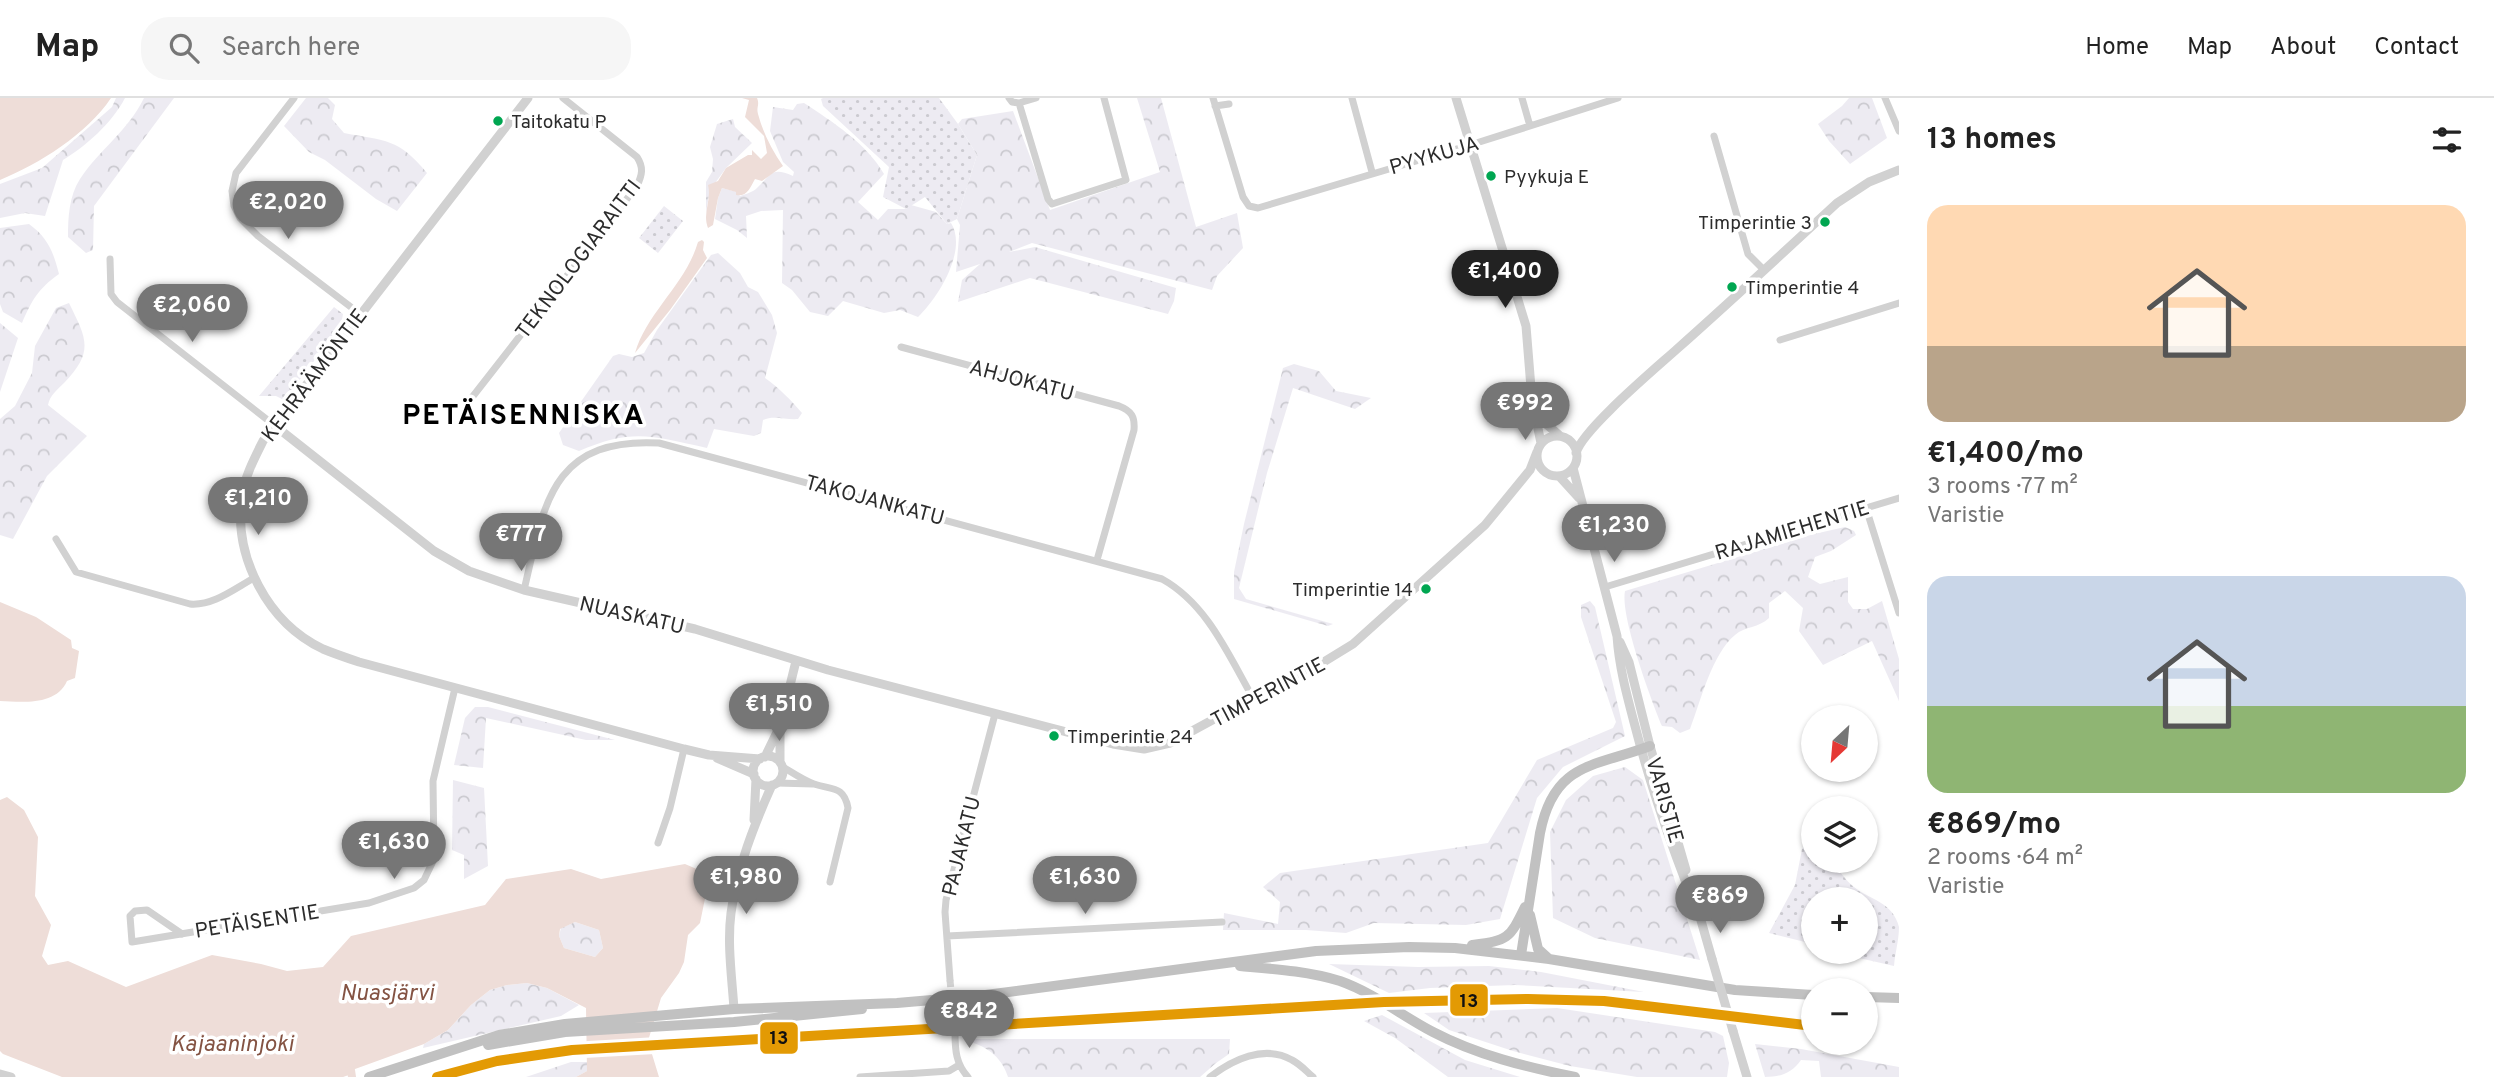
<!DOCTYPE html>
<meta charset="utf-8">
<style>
:root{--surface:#fff;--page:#f6f6f6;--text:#222;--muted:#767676;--line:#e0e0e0;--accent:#767676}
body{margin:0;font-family:Overpass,sans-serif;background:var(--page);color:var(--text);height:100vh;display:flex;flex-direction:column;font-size:26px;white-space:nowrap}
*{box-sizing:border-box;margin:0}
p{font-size:23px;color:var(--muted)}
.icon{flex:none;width:38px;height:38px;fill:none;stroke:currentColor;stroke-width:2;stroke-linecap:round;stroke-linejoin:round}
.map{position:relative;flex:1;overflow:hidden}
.drawer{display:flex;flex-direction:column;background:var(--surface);width:595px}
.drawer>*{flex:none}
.needle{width:46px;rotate:206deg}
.fabs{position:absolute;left:1801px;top:607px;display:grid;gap:14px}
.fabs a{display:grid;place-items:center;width:77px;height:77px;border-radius:50%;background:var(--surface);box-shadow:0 2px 5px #0004;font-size:35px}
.price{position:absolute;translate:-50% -60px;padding:0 16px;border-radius:24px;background:var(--accent);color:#fff;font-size:23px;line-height:46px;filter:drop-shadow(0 2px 4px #0008)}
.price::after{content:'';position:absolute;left:50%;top:42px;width:21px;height:16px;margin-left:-10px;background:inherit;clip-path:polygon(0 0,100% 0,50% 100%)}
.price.selected{background:#222;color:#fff}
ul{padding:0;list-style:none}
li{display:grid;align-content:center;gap:14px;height:371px;padding:0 28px}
li span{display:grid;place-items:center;height:217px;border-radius:21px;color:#555}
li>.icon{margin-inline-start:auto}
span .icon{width:126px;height:126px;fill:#fffc;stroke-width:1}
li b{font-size:30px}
h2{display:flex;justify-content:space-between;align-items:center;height:84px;padding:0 28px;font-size:30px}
header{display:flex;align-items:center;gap:42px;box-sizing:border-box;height:98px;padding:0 35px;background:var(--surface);border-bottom:2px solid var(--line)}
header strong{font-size:33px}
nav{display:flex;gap:38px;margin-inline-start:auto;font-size:24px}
.search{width:490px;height:63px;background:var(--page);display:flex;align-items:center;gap:18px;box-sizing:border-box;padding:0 24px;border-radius:28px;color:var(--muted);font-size:26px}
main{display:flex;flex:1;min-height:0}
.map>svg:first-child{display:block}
.grass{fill:url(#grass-dots)}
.forest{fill:url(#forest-crowns)}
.water{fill:#eeddd8;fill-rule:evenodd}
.pier{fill:#fff}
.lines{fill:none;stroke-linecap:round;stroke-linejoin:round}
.canal{stroke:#eeddd8;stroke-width:8}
.minor-tunnel{stroke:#d5d5d5;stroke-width:7;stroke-dasharray:7 3.5;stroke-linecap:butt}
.minor{stroke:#d1d1d1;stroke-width:7}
.tertiary{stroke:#d1d1d1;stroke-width:9}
.trunk{stroke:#c1c1c1;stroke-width:10}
.tertiary-bridge{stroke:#d1d1d1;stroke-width:9}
.rail-1-casing{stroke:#fff;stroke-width:16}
.rail-1{stroke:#e39a04;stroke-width:10}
.bus-dot{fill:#00a651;stroke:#fff;stroke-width:2.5}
.labels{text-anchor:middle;stroke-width:7;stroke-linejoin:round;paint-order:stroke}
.bus-label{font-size:19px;fill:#2c2c2c;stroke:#fff;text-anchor:start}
.street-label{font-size:21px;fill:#2c2c2c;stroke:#fff}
.water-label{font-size:23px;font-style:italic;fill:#845343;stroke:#fff}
.district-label{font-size:28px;font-weight:bold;letter-spacing:2px;fill:#000;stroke:#fff}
.line-badge{stroke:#fff;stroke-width:2.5}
.pale-badge-label{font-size:19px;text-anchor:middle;font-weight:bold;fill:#111}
</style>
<header>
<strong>Map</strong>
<div class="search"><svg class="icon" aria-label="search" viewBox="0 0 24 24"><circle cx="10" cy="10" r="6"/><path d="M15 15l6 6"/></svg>Search here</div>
<nav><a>Home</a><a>Map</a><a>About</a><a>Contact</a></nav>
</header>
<main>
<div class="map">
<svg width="1899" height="979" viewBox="0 0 1899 979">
<defs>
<pattern id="grass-dots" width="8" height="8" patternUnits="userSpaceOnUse" patternTransform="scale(1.75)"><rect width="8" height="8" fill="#edebf2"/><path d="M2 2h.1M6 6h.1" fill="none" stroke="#cbcad0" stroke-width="1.8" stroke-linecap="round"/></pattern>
<pattern id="forest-crowns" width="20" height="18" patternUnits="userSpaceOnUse" patternTransform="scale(1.75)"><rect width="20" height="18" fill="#edebf2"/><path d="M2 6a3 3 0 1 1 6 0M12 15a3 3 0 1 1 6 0" fill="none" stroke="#cbcad0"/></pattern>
</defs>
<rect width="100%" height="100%" fill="#fff"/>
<path class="grass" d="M823 0H939L958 26 977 57 957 121 947 126 925 99 906 111 883 99 889 69 823 8 821 1Z
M664 108 683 123 658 155 639 140Z
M334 209 343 216 341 228 284 302 276 298H259Z
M1811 742 1813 763H1832C1839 772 1845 782 1854 789 1870 802 1893 804 1899 829 1899 842 1895 855 1894 868L1833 854H1866V802H1813V846L1769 835 1795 787 1802 751Z"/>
<path class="forest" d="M116 0H125C112 25 86 48 63 62L45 118 25 115 0 120V86L42 70 112 9Z
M144 0H174L94 108 93 152 86 155 68 139C68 120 69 98 80 81 99 52 128 33 144 0Z
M306 0H328L335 7 332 21 344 35C386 43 398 40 427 75L397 113 376 101 325 62 309 54 284 28Z
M1137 0H1161L1196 129 1237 115 1243 150 1217 178 1212 192 1032 145 1009 154 1035 149 1176 190 1174 203 1168 216 1030 180 958 204 962 182 980 166 956 174 960 127 957 121 977 57 958 26 962 21 1013 13 1050 112 1160 74Z
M1849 0H1872L1887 40 1850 66 1829 43 1818 26 1842 8Z
M804 5C833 24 867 46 884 76L858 104 878 122 888 111H906L911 107 936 114 947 126 951 125C968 152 938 200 918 219L900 212 884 215 843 203 828 218 810 214 792 192 782 185 783 112 761 113 746 118 747 140 737 132 715 121 718 100 722 90 737 94 740 98C746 96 753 94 757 90 771 77 771 68 793 78L794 74 783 64 770 33 773 9 793 12 797 6Z
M733 21 735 29 752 45 726 70 710 92 706 114V84L712 74 713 61 710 49 717 26Z
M29 126C48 140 53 153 59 176 38 191 32 202 22 225L3 214 0 206V130Z
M718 155 740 175 748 189 758 194 772 217 777 235 765 280C779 290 791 302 802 315L798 321C785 322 774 317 763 322L761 335 754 338 714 331 707 350C652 338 633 330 579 353L563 347 559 335 613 258 619 256 632 259 644 255 657 232 711 157Z
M69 205C86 240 95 253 64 285 57 292 50 297 48 307L87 338 47 378 13 441 0 437V321L15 308 32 275 35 248 56 210Z
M0 225 18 240 0 294Z
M1294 266 1319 273 1336 293 1371 300 1355 311 1293 290 1267 375 1239 490 1246 501 1333 526 1328 528 1234 501V474L1244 426 1283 270Z
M1845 429 1854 433 1856 437 1831 453 1815 459 1808 479 1820 486 1848 479V504L1853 511H1867L1882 503 1899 561V603L1872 543 1823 567 1799 533 1803 510 1785 493 1769 505V520C1759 530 1745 528 1735 537 1712 556 1701 602 1690 631L1680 635 1672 629 1662 628C1651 601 1620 518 1625 493L1814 436Z
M1590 503 1595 509 1625 638 1563 669 1537 700 1500 821 1466 827 1374 825 1346 835 1306 832H1223L1224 815 1278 826 1280 804 1263 789 1280 775 1488 745 1537 662 1613 630 1616 624 1581 519V507Z
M475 609H488L615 642H586L486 620 483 670 454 667 465 620Z
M1625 669 1643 682 1700 862 1595 840 1553 820 1550 734 1566 702 1593 678Z
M453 682 484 690 488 768 464 781V757L452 752Z
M575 824 599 832 603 850 595 859 564 850 559 838 561 830Z
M1329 866 1418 869 1489 868 1541 874 1644 894 1515 887 1430 890 1389 895Z
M527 885 547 890 579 907 561 918 423 950 424 946 448 932 471 907 490 892 507 887Z
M1557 910 1715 934 1723 938 1729 965 1727 979H1637L1570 968 1513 953 1449 932 1424 915Z
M1382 917 1465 962 1520 979H1448L1395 940 1364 923Z
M972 941H1230L1229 956 1216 965 1200 979H1008C1002 960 989 950 971 944Z
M1755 946 1801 951 1899 969V979H1821L1819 963 1801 962C1792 975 1781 979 1765 979Z
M571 964H587V973L576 979H526Z"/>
<path class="water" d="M0 0H111C87 36 39 66 0 82Z
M742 0H757C760 7 756 9 758 16 763 35 772 52 783 68L762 83 755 81C750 90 747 99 736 97V94L722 90 718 100 713 127 708 130C702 115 712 102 708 87L718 83 726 70 748 57H752V52L761 61 767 55 764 38 745 19 749 2Z
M702 142 704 144 703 152 707 160 670 212 635 255C647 214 686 186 698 144Z
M0 504 36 519 71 542 72 550 79 553 75 580 67 583C56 608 22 604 0 603Z
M7 699 24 712 38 739 35 798 51 827 42 858 48 867 68 863 126 889 212 857 261 866 287 873 323 869 351 838 485 807 506 781 571 771 601 781 685 766 706 775 708 786 700 825 688 837 684 864 679 875 661 900 648 943 659 979H576L587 973 586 910 547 890 527 885 507 887 490 892 471 907 448 932 424 946 333 979H62L3 956 0 953V702ZM575 824 599 832 603 850 595 859 564 850 559 838 560 831Z"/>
<path class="pier" d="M651 944 655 956 584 960 583 947Z"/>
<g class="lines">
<path class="canal" d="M331 979 351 972 352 979"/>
<path class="minor-tunnel" d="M950 882 955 935"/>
<path class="minor" d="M294 0 236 75 232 93 234 108 240 120 258 138 360 216
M1009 0 1012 4 1019 5 1036 0
M1213 0 1243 99 1249 108 1258 110 1470 47 1618 0
M1352 0 1372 74
M1522 0 1530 28
M1885 0 1899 33
M1019 5 1048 101 1052 106 1126 82 1104 0
M1215 8 1229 6
M1714 38 1748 156 1764 172
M110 161 111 196 117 204 274 327
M1780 242 1899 205
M901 249 1119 308C1132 313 1135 319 1134 332L1097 462
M470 302 637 88C642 77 644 70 637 59L563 0
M1866 410 1899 515
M56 441 76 474 190 506C213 508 234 491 254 480
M1605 489 1899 400
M524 492C544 408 550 339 659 345L1162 481C1207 506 1228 556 1253 600
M783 669C793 675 803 682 814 686 831 692 844 687 848 710L830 784
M777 685 813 686
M658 745 670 710 684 651
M182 836 147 812 135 813 130 818 132 844 369 805 414 790 424 782 434 761 433 683 455 590
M947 838 1222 824
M950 882 945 814 946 802 995 616
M955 935C955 952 956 966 968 979
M860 979 949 973 959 967
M1210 979C1232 962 1264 946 1292 962 1300 966 1306 973 1313 979"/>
<path class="tertiary" d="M528 0 263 343C254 361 245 378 242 398 233 459 268 525 323 551 335 556 347 560 359 564L684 651 709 657 760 661
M1456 0 1526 228 1532 302 1541 345
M1536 317 1560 338
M274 327 434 453 469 473 524 492 695 531 828 572 1113 646 1144 651 1170 645 1301 574 1322 565 1353 546 1485 427 1530 372 1537 354
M1537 358a20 20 0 1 1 40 0a20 20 0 1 1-40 0Z
M1576 355C1582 332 1656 270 1677 251 1731 203 1784 154 1837 105L1869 84 1899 72
M1573 370 1617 538C1619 569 1627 598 1635 628 1652 694 1675 759 1701 822
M1559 378 1579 400
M1620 544 1629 564 1650 648 1686 772
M753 673a15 15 0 1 1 30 0a15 15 0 1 1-30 0Z
M765 659 780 628 796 563
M717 660 754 676
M780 664V630
M754 722 756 681
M1700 819 1712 861
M734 911C732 880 727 846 731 815 737 770 754 727 772 687
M1733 933 1747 979
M0 976 11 979"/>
<path class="trunk" d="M1530 817 1538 851 1549 861
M1472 847C1508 842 1509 842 1525 809
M1521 857 1540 735C1554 664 1594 669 1650 648
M1240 868C1274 871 1307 873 1340 883 1374 895 1402 918 1433 934 1477 957 1526 969 1575 979
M1866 899 1899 900
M488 947 565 934 734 924 862 911
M369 979 499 937 565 926 734 911 897 905 978 898 1316 853 1409 849 1455 850 1549 861 1735 892 1813 897"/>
<path class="tertiary-bridge" d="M1712 861 1733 933"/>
<defs>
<path id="rail-1" d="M437 979 497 963 572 952 1384 904 1528 901 1604 903 1813 928"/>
</defs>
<use href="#rail-1" class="rail-1-casing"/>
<use href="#rail-1" class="rail-1"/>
</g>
<g class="bus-dot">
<circle cx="498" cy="23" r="6"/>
<circle cx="1491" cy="78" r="6"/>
<circle cx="1825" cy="124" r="6"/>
<circle cx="1732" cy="189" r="6"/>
<circle cx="1426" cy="491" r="6"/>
<circle cx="1054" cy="638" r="6"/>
</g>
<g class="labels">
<g class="bus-label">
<text x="511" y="30">Taitokatu P</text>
<text x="1504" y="85">Pyykuja E</text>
<text x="1812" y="131" text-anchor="end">Timperintie 3</text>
<text x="1745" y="196">Timperintie 4</text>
<text x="1413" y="498" text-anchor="end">Timperintie 14</text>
<text x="1067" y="645">Timperintie 24</text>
</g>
<g class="street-label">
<text transform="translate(1434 57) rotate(-16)" y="7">PYYKUJA</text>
<text transform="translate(578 161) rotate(-53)" y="7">TEKNOLOGIARAITTI</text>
<text transform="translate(314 277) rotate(-53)" y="7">KEHRÄÄMÖNTIE</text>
<text transform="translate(1022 282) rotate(15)" y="7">AHJOKATU</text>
<text transform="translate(875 402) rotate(15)" y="7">TAKOJANKATU</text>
<text transform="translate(1792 432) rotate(-17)" y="7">RAJAMIEHENTIE</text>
<text transform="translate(632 517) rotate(13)" y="7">NUASKATU</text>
<text transform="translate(1268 594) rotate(-28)" y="7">TIMPERINTIE</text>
<text transform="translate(1665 702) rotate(74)" y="7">VARISTIE</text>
<text transform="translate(961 748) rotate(-76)" y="7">PAJAKATU</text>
<text transform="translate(257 823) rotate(-9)" y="7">PETÄISENTIE</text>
</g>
<g class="water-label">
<text x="387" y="902">Nuasjärvi</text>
<text x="232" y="953">Kajaaninjoki</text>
</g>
<g class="district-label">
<text x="524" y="326">PETÄISENNISKA</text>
</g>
</g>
<g class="line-badge">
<rect x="1449" y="885" width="40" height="34" rx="7" fill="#e39a04"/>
<rect x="759" y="923" width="40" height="34" rx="7" fill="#e39a04"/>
</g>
<g class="pale-badge-label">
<text x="1469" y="909">13</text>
<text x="779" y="946">13</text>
</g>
</svg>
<div class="fabs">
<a><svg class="needle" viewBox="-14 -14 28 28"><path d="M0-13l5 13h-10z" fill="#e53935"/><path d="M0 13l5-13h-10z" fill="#767676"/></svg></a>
<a><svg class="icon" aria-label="layers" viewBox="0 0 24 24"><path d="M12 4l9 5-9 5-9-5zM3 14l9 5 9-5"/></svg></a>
<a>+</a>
<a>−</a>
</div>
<b class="price" style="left:288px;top:143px">€2,020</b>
<b class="price selected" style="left:1505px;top:212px">€1,400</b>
<b class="price" style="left:192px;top:246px">€2,060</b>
<b class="price" style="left:1525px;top:344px">€992</b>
<b class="price" style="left:258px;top:439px">€1,210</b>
<b class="price" style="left:1614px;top:466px">€1,230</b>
<b class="price" style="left:521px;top:475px">€777</b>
<b class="price" style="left:779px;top:645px">€1,510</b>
<b class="price" style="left:394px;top:783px">€1,630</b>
<b class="price" style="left:746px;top:818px">€1,980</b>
<b class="price" style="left:1085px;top:818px">€1,630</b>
<b class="price" style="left:1720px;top:837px">€869</b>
<b class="price" style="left:969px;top:952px">€842</b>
</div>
<section class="drawer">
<h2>13 homes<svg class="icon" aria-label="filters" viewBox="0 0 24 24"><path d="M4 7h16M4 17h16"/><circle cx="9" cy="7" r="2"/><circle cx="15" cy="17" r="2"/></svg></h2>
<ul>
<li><span style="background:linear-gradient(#ffd9b3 65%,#b9a48a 0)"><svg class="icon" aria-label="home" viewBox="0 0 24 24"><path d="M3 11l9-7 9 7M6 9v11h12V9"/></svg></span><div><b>€1,400/mo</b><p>3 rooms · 77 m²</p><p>Varistie</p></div></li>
<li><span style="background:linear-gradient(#c9d6e8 60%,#8fb573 0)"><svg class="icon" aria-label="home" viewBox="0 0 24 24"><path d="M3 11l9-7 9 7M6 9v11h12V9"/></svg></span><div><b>€869/mo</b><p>2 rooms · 64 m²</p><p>Varistie</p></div></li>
</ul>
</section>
</main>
